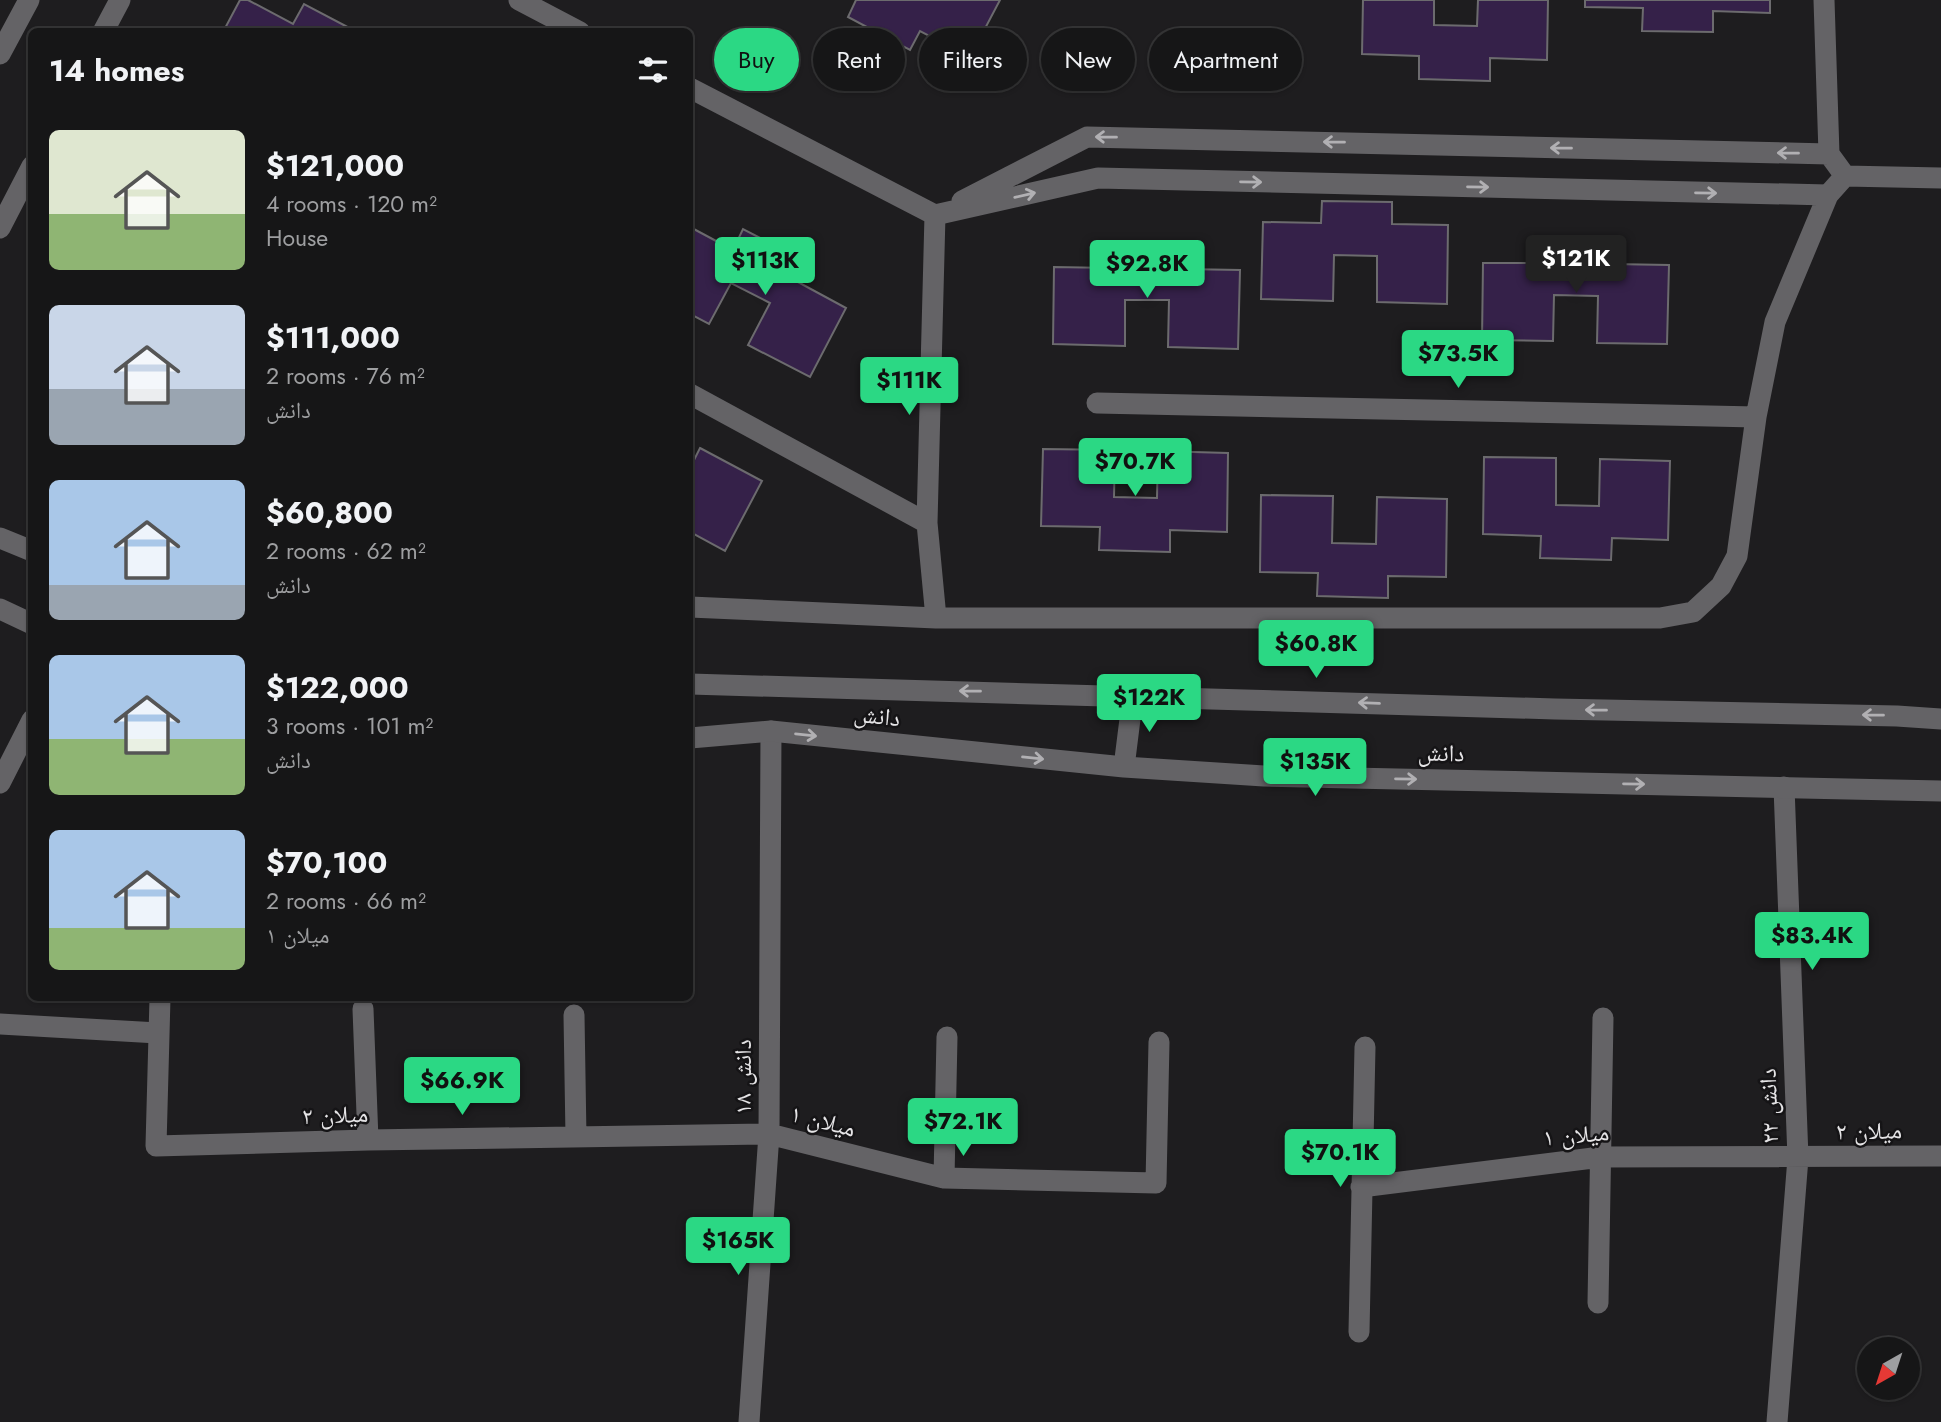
<!DOCTYPE html>
<meta charset="utf-8">
<style>
:root{--surface:#161617;--page:#1f1f20;--text:#f1f3f6;--muted:#9e9fa1;--line:#353536;--accent:#2bd884}
body{margin:0;font-family:Jost,"Noto Naskh Arabic",sans-serif;background:var(--page);color:var(--text);height:100vh;display:flex;flex-direction:column;font-size:26px;white-space:nowrap}
*{box-sizing:border-box;margin:0}
p{font-size:23px;color:var(--muted)}
.icon{flex:none;width:38px;height:38px;fill:none;stroke:currentColor;stroke-width:2;stroke-linecap:round;stroke-linejoin:round}
.map{position:relative;flex:1;overflow:hidden}
.panel{position:absolute;left:28px;top:28px;width:665px;height:973px;display:flex;flex-direction:column;background:var(--surface);border-radius:10px;box-shadow:0 2px 5px #0004,0 0 0 2px var(--line)}
.panel>*{flex:none}
.top-card{position:absolute;left:714px;top:28px;width:665px;height:63px;display:flex;gap:14px}
.needle{width:46px;rotate:219deg}
.fabs{position:absolute;left:1857px;top:1337px;display:grid;gap:14px}
.fabs a{display:grid;place-items:center;width:63px;height:63px;border-radius:50%;background:var(--surface);box-shadow:0 2px 5px #0004,0 0 0 2px var(--line);font-size:35px}
.price{position:absolute;translate:-50% -60px;padding:0 16px;border-radius:7px;background:var(--accent);color:#111;font-size:23px;line-height:46px;filter:drop-shadow(0 2px 4px #0008)}
.price::after{content:'';position:absolute;left:50%;top:42px;width:21px;height:16px;margin-left:-10px;background:inherit;clip-path:polygon(0 0,100% 0,50% 100%)}
.price.on{background:#222;color:#fff}
ul{padding:0;list-style:none}
li{display:flex;align-items:center;gap:21px;height:175px;padding:0 21px}
li span{display:grid;place-items:center;flex:none;width:196px;height:140px;border-radius:10px;color:#555}
li>.icon{margin-inline-start:auto}
span .icon{width:84px;height:84px;fill:#fffc;stroke-width:1}
li b{font-size:30px}
h2{display:flex;justify-content:space-between;align-items:center;height:84px;padding:0 21px;font-size:30px}
.chip{padding:0 24px;border-radius:32px;background:var(--surface);box-shadow:0 2px 5px #0004,0 0 0 2px var(--line);font-size:24px;line-height:63px}
.chip.on{background:var(--accent);color:#111}
.map>svg:first-child{display:block}
.building{fill:#352149;stroke:#6c6b6e;stroke-width:2}
.lines{fill:none;stroke-linecap:round;stroke-linejoin:round}
.street{stroke:#646366;stroke-width:21}
.secondary{stroke:#646366;stroke-width:21}
.oneway{stroke:#b1b0b3}
.labels{text-anchor:middle;stroke-width:5;stroke-linejoin:round;paint-order:stroke}
.street-label{font-size:24px;fill:#e5e4e6;stroke:#151416}
</style>
<div class="map">
<svg width="1941" height="1422" viewBox="0 0 1941 1422">
<rect width="100%" height="100%" fill="#1e1d1f"/>
<path class="building" d="M240 0H248L293 24 304 4 357 32H223Z
M856 0H1000L970 57 920 31 910 50 848 17Z
M1363 0H1434V25L1477 26 1478 0H1548L1547 60 1490 58V81L1419 79V56L1362 54Z
M1585 0H1770V13L1713 11V32L1642 31 1643 8 1585 7Z
M1322 201 1392 202V224L1448 225 1447 304 1377 302V256L1334 255 1333 301 1261 299 1263 222 1321 223Z
M690 227 733 250 743 229 806 262 796 281 846 308 810 377 748 345 770 303 731 283 709 324 690 314Z
M1542 241 1612 242V264L1669 265 1667 344 1597 343 1598 296 1554 295 1553 341 1482 340 1483 263H1541Z
M1113 246 1183 247V269L1240 270 1238 349 1168 347 1169 300H1125V346L1053 344 1054 267 1112 268Z
M700 448 762 481 725 551 690 532V468Z
M1043 449 1115 450 1114 497 1157 498 1158 451 1228 453 1227 532 1170 530V552L1099 550 1100 527 1041 526Z
M1484 457 1556 458V505L1599 506 1600 459 1670 461 1668 540 1612 538 1611 560 1540 558 1541 536 1483 534Z
M1261 495 1333 496 1332 543 1376 544 1377 497 1447 499 1446 577 1388 576V598L1317 596 1318 573 1260 572Z"/>
<g class="lines">
<path class="street" d="M519 0 580 32
M1824 0 1829 154
M690 88 935 215 1098 178 1828 195 1845 176
M1845 176 1941 178
M962 201 1087 137 1829 154 1845 176
M935 215 927 523 936 618
M690 394 927 523
M1097 403 1756 417 1775 322 1828 195
M690 607 936 618H1660L1693 612 1721 586 1737 556 1756 417
M0 783 32 720
M160 998 156 1146 368 1140 769 1134 944 1178 1156 1183 1159 1042
M363 1009 368 1140
M574 1015 576 1137
M0 1024 158 1033
M944 1178 947 1037
M1361 1187 1601 1157 1941 1156
M1598 1303 1603 1018
M1359 1332 1365 1047
M749 1422 769 1134 771 731
M1777 1422 1798 1158 1784 787"/>
<path class="secondary" d="M103 32 120 0
M0 54 29 0
M0 228 32 166
M0 538 32 551
M0 609 32 624
M690 684 1555 709 1897 716 1941 719
M690 738 771 731 1124 767 1264 776 1941 791
M1124 767 1133 695"/>
</g>
<defs><path id="oneway-shaft" d="M-6 0H5M1.5-3L5.5 0L1.5 3" fill="none" stroke-width="1.6" stroke-linecap="round" stroke-linejoin="round" transform="scale(1.75)"/></defs>
<g class="oneway">
<use href="#oneway-shaft" transform="translate(1106 137) rotate(-179)"/>
<use href="#oneway-shaft" transform="translate(1334 142) rotate(-179)"/>
<use href="#oneway-shaft" transform="translate(1561 148) rotate(-179)"/>
<use href="#oneway-shaft" transform="translate(1788 153) rotate(-179)"/>
<use href="#oneway-shaft" transform="translate(1251 182) rotate(1)"/>
<use href="#oneway-shaft" transform="translate(1478 187) rotate(1)"/>
<use href="#oneway-shaft" transform="translate(1706 193) rotate(1)"/>
<use href="#oneway-shaft" transform="translate(1025 195) rotate(-13)"/>
<use href="#oneway-shaft" transform="translate(970 691) rotate(-179)"/>
<use href="#oneway-shaft" transform="translate(1369 703) rotate(-178)"/>
<use href="#oneway-shaft" transform="translate(1596 710) rotate(-179)"/>
<use href="#oneway-shaft" transform="translate(1873 715) rotate(-179)"/>
<use href="#oneway-shaft" transform="translate(806 735) rotate(6)"/>
<use href="#oneway-shaft" transform="translate(1033 758) rotate(6)"/>
<use href="#oneway-shaft" transform="translate(1406 779) rotate(1)"/>
<use href="#oneway-shaft" transform="translate(1634 784) rotate(1)"/>
</g>
<g class="labels">
<g class="street-label">
<text transform="translate(877 716) rotate(6)" y="8">دانش</text>
<text transform="translate(1441 753) rotate(1)" y="8">دانش</text>
<text transform="translate(743 1077) rotate(-90)" y="8">دانش ۱۸</text>
<text transform="translate(1769 1106) rotate(-92)" y="8">دانش ۲۲</text>
<text transform="translate(335 1115) rotate(-2)" y="8">میلان ۲</text>
<text transform="translate(823 1121) rotate(14)" y="8">میلان ۱</text>
<text transform="translate(1869 1131) rotate(-1)" y="8">میلان ۲</text>
<text transform="translate(1576 1135) rotate(-5)" y="8">میلان ۱</text>
</g>
</g>
</svg>
<div class="fabs">
<a><svg class="needle" viewBox="-14 -14 28 28"><path d="M0-13l5 13h-10z" fill="#e53935"/><path d="M0 13l5-13h-10z" fill="#9e9fa1"/></svg></a>
</div>
<b class="price on" style="left:1576px;top:295px">$121K</b>
<b class="price" style="left:765px;top:297px">$113K</b>
<b class="price" style="left:1147px;top:300px">$92.8K</b>
<b class="price" style="left:1458px;top:390px">$73.5K</b>
<b class="price" style="left:909px;top:417px">$111K</b>
<b class="price" style="left:1135px;top:498px">$70.7K</b>
<b class="price" style="left:1316px;top:680px">$60.8K</b>
<b class="price" style="left:1149px;top:734px">$122K</b>
<b class="price" style="left:1315px;top:798px">$135K</b>
<b class="price" style="left:1812px;top:972px">$83.4K</b>
<b class="price" style="left:462px;top:1117px">$66.9K</b>
<b class="price" style="left:963px;top:1158px">$72.1K</b>
<b class="price" style="left:1340px;top:1189px">$70.1K</b>
<b class="price" style="left:738px;top:1277px">$165K</b>
<div class="top-card">
<a class="chip on">Buy</a>
<a class="chip">Rent</a>
<a class="chip">Filters</a>
<a class="chip">New</a>
<a class="chip">Apartment</a>
</div>
<section class="panel">
<h2>14 homes<svg class="icon" aria-label="filters" viewBox="0 0 24 24"><path d="M4 7h16M4 17h16"/><circle cx="9" cy="7" r="2"/><circle cx="15" cy="17" r="2"/></svg></h2>
<ul>
<li><span style="background:linear-gradient(#dfe7d0 60%,#8fb573 0)"><svg class="icon" aria-label="home" viewBox="0 0 24 24"><path d="M3 11l9-7 9 7M6 9v11h12V9"/></svg></span><div><b>$121,000</b><p>4 rooms · 120 m²</p><p>House</p></div></li>
<li><span style="background:linear-gradient(#c9d6e8 60%,#9aa5b1 0)"><svg class="icon" aria-label="home" viewBox="0 0 24 24"><path d="M3 11l9-7 9 7M6 9v11h12V9"/></svg></span><div><b>$111,000</b><p>2 rooms · 76 m²</p><p>دانش</p></div></li>
<li><span style="background:linear-gradient(#a9c7e8 75%,#9aa5b1 0)"><svg class="icon" aria-label="home" viewBox="0 0 24 24"><path d="M3 11l9-7 9 7M6 9v11h12V9"/></svg></span><div><b>$60,800</b><p>2 rooms · 62 m²</p><p>دانش</p></div></li>
<li><span style="background:linear-gradient(#a9c7e8 60%,#8fb573 0)"><svg class="icon" aria-label="home" viewBox="0 0 24 24"><path d="M3 11l9-7 9 7M6 9v11h12V9"/></svg></span><div><b>$122,000</b><p>3 rooms · 101 m²</p><p>دانش</p></div></li>
<li><span style="background:linear-gradient(#a9c7e8 70%,#8fb573 0)"><svg class="icon" aria-label="home" viewBox="0 0 24 24"><path d="M3 11l9-7 9 7M6 9v11h12V9"/></svg></span><div><b>$70,100</b><p>2 rooms · 66 m²</p><p>میلان ۱</p></div></li>
</ul>
</section>
</div>
